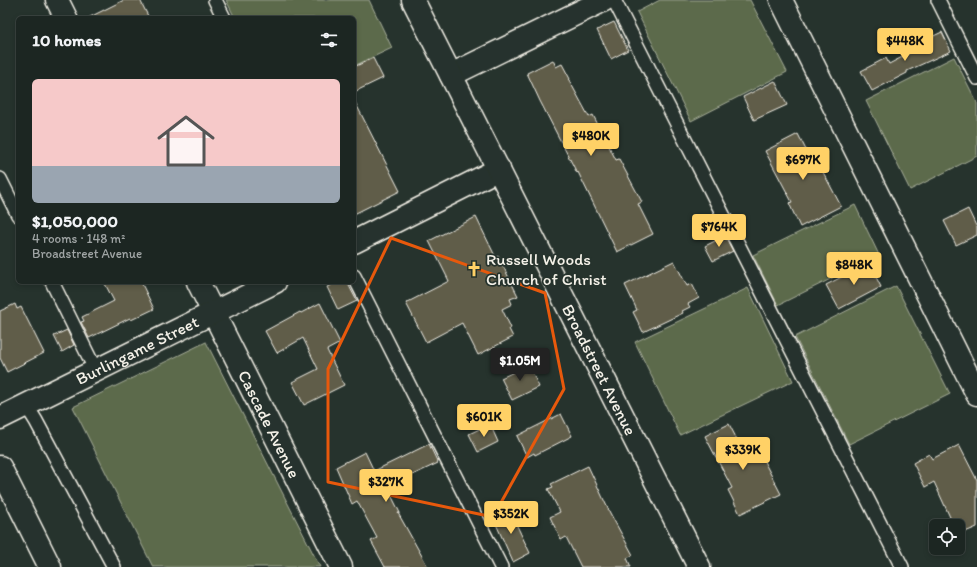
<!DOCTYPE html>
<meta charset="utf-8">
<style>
:root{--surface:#1c2622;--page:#252e2a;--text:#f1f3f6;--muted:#a0a5a5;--line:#3a4340;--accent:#ffd166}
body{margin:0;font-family:Itim,sans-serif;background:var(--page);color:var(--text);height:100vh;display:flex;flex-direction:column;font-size:15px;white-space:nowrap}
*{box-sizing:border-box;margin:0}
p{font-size:13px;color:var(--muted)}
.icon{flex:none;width:22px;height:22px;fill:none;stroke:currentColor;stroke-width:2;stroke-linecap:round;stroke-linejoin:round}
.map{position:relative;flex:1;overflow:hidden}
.sheet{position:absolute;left:16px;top:16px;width:340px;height:268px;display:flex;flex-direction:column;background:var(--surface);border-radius:6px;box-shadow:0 2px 6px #0003,0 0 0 1px var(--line)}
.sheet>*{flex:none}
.fabs{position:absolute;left:929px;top:519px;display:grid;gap:8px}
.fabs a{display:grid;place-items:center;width:36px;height:36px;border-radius:6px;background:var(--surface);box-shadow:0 2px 6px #0003,0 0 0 1px var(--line);font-size:20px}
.price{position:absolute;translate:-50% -34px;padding:0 9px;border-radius:4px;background:var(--accent);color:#111;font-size:13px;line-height:26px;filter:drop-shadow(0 1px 2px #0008)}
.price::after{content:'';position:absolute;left:50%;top:24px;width:12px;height:9px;margin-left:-6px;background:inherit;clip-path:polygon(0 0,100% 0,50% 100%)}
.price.current{background:#222;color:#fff}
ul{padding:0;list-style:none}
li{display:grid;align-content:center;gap:8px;height:212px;padding:0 16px}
li span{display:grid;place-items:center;height:124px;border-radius:6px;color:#555}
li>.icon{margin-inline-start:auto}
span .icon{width:72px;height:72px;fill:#fffc;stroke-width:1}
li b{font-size:17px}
h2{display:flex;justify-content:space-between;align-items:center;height:48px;padding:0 16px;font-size:17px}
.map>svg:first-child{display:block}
.green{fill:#5c6b4c;stroke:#a8ae9a}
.building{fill:#605d4a;stroke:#f4f1e8}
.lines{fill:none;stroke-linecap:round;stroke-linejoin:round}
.service-casing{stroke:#f4f1e8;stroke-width:16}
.minor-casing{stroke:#f4f1e8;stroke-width:25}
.tertiary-casing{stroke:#f4f1e8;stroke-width:25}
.service{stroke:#26332d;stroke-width:13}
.minor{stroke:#26332d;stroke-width:22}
.tertiary{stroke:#26332d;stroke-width:22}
.marked{fill:none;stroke:#e8590c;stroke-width:3;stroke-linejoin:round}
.labels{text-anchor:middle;stroke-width:3.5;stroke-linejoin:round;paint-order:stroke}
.poi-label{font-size:17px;fill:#f4f1e8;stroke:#26332d;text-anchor:start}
.street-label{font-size:17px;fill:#f4f1e8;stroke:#26332d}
</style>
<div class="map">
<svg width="977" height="567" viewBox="0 0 977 567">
<rect width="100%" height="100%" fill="#26332d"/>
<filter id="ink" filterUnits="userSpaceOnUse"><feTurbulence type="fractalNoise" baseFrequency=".025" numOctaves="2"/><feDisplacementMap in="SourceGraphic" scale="8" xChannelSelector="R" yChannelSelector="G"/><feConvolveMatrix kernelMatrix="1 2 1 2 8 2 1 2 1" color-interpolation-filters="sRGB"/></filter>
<g filter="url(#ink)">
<path class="green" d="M226 0H369L392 48 354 66V18H235Z
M660 0H750L787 72 691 121 637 12Z
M954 57 977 103V156L910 190 866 101Z
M855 205 879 255 778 305 753 255Z
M896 286 950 394 849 444 795 337Z
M748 288 793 381 680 435 635 342Z
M206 342 320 567H153L73 407Z"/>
<path class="building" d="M124 0H140L149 18H88Z
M614 22 628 50 611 59 597 30Z
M942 32 951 51 907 71V73L872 91 861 71 886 58 889 64 925 45 923 41Z
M373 58 383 78 354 92V67Z
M553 60 556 67 562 64 570 79 569 80 589 117 593 115 616 160 619 159 642 202 638 204 653 234 617 252 578 172 577 173 540 101 527 73Z
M775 81 787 105 754 120 743 97Z
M354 100 400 191 354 214Z
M798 134 811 160 815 157 841 206 800 227 789 203 792 202 765 151Z
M968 209 977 228V235L956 245 944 221Z
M476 217 496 258 498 256 518 296 510 299 512 304 502 309 511 328 509 329 513 337 478 355 462 323 426 342 406 303 449 281 429 241Z
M725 236 733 251 713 261 705 246Z
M674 261 687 286 692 284 699 298 688 304 690 307 682 311 683 313 643 332 633 312 637 310 625 285Z
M869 263 881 287 839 309 826 285Z
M104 282H141L154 309 131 320 130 318 89 338 81 322 84 321 82 317 114 301Z
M337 282H347L357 301 338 310 327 287Z
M320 303 340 343 327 350 344 385 304 405 292 382 318 369 303 338 277 353 265 331 300 312 301 313Z
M15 304 17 309 21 307 44 353 7 372 0 358V311Z
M67 330 74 345 62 352 54 336Z
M529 365 539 387 512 400 501 378Z
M561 414 572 436 535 455 534 453 527 457 517 436Z
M490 424 498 442 478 452 469 434Z
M729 424 744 453 756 446 781 494 740 514 728 490 732 488 705 436Z
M429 444 438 463 389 486 391 490 389 491 400 513H398L428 567H385L371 541 377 538 357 501 352 504 336 467 365 452 374 471Z
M959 445 977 480V527L958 535V526H954L934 482 925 487 913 463 929 454 932 459Z
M588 466 610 513 633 555 627 558 631 567H581L566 537 561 540 550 517 560 512 548 489 553 487 551 484Z
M508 507 530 553 513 562 492 515Z"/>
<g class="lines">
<defs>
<path id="service" d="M215 0 224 18
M614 0 902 567
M938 0 977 78
M0 179 18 215
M354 276 501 567
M52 282 96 371
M26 405 36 421 114 567"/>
<g id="minor">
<path d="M57 0 66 18"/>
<path d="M781 0 977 394"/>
<path d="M451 75 604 0"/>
<path d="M354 242 499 169"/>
<path id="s1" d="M198 282 341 567"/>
<path id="s2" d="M0 418 275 282"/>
<path d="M0 467 50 567"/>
</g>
<g id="tertiary">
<path id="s3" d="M413 0 699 567"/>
</g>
</defs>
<use href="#service" class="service-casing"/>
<use href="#minor" class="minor-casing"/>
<use href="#tertiary" class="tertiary-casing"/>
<use href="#service" class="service"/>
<use href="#minor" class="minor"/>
<use href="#tertiary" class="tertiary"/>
</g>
</g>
<path class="marked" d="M391 238 545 293 564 389 493 517 328 482V369Z"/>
<defs>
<symbol id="church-bare" viewBox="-9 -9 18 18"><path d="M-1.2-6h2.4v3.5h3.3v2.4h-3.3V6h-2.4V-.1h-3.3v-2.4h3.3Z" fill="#ffd166" stroke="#26332d" stroke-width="2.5" paint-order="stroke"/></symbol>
</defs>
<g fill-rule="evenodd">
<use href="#church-bare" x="463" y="258" width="22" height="22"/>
</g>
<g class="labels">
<g class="poi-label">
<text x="486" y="265">Russell Woods<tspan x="486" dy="20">Church of Christ</tspan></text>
</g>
<g class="street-label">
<text dy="6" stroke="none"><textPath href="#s2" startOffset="153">Burlingame Street</textPath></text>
<text dy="6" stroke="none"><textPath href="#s3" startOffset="414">Broadstreet Avenue</textPath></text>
<text dy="6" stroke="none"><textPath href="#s1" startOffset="159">Cascade Avenue</textPath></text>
</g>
</g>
</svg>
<div class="fabs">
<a><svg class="icon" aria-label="locate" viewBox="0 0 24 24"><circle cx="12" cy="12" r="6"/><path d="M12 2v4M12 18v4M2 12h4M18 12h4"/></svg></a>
</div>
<b class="price" style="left:905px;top:62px">$448K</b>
<b class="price" style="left:591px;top:157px">$480K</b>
<b class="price" style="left:803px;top:181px">$697K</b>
<b class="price" style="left:719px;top:248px">$764K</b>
<b class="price" style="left:854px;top:286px">$848K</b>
<b class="price current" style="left:520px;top:382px">$1.05M</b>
<b class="price" style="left:484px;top:438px">$601K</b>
<b class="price" style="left:743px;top:471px">$339K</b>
<b class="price" style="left:386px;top:503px">$327K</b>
<b class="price" style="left:511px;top:535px">$352K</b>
<section class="sheet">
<h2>10 homes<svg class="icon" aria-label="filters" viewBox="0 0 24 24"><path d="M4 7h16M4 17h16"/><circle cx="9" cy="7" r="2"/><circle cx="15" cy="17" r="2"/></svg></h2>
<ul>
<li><span style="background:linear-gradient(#f6c9c9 70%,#9aa5b1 0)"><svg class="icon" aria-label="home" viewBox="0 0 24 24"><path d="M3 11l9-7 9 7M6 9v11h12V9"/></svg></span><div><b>$1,050,000</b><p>4 rooms · 148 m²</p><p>Broadstreet Avenue</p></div></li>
</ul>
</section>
</div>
